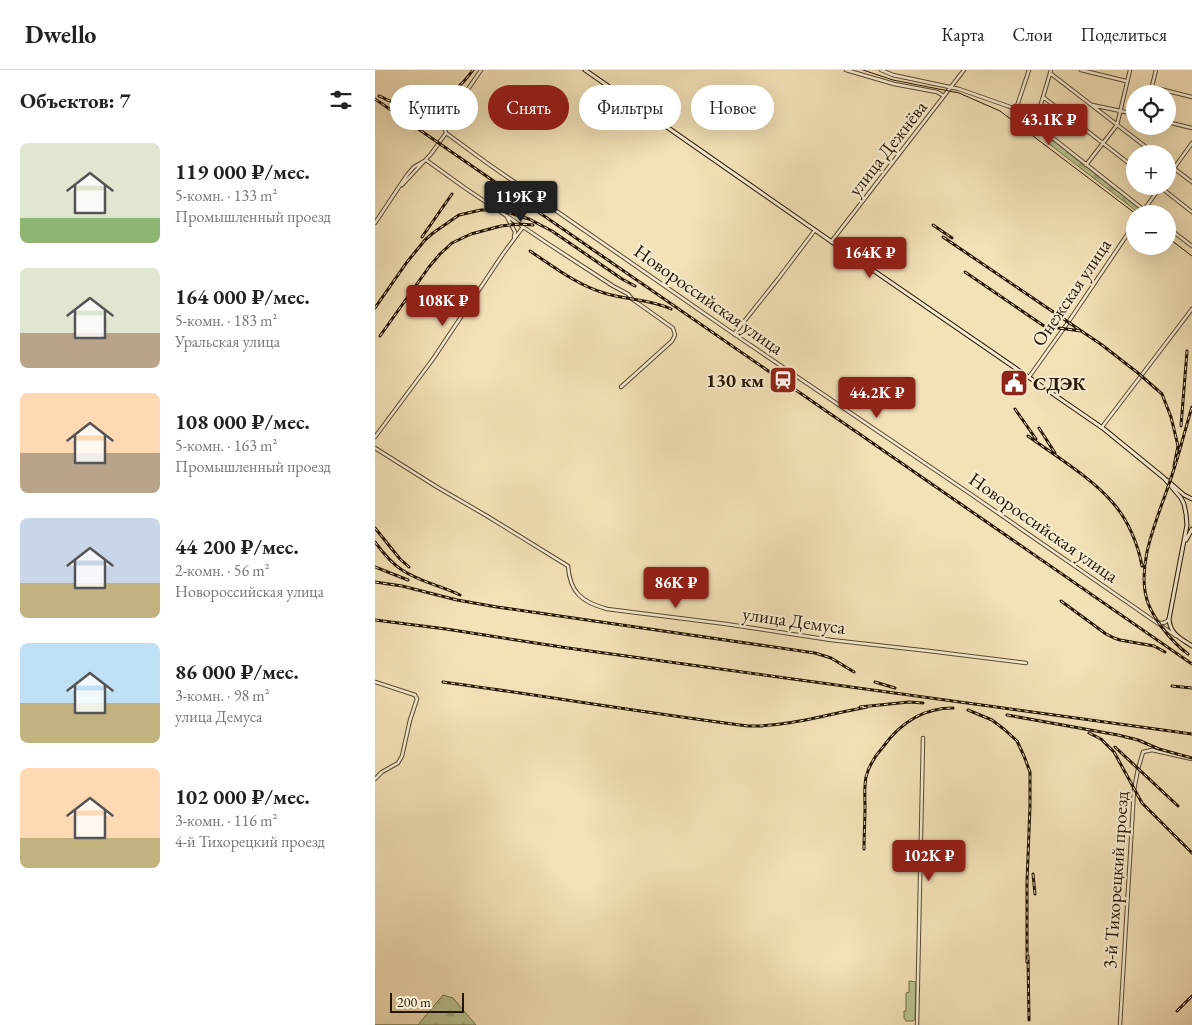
<!DOCTYPE html>
<html lang="ru">
<meta charset="utf-8">
<style>
:root{--surface:#fff;--page:#f2f2f2;--text:#222;--muted:#767676;--line:#e0e0e0;--accent:#8f2418}
body{margin:0;font-family:"EB Garamond",serif;background:var(--page);color:var(--text);height:100vh;display:flex;flex-direction:column;font-size:19px;white-space:nowrap}
*{box-sizing:border-box;margin:0}
p{font-size:16px;color:var(--muted)}
.icon{flex:none;width:28px;height:28px;fill:none;stroke:currentColor;stroke-width:2;stroke-linecap:round;stroke-linejoin:round}
.map{position:relative;flex:1;overflow:hidden}
.sheet{display:flex;flex-direction:column;background:var(--surface);width:375px}
.sheet>*{flex:none}
.top-card{position:absolute;left:15px;top:15px;width:475px;height:45px;display:flex;gap:10px}
.controls{position:absolute;left:751px;top:15px;display:grid;gap:10px}
.controls a{display:grid;place-items:center;width:50px;height:50px;border-radius:50%;background:var(--surface);box-shadow:0 5px 20px #0002;font-size:25px}
.scale{position:absolute;left:15px;bottom:12px;width:74px;box-sizing:border-box;padding-left:5px;border:2px solid #251504;border-top:0;font-size:14px;line-height:18px;white-space:nowrap;color:#251504;-webkit-text-stroke:4px #f7ecd0;paint-order:stroke}
.price{position:absolute;translate:-50% -42px;padding:0 11px;border-radius:5px;background:var(--accent);color:#fff;font-size:16px;line-height:32px;filter:drop-shadow(0 1px 2px #0008)}
.price::after{content:'';position:absolute;left:50%;top:30px;width:15px;height:11px;margin-left:-8px;background:inherit;clip-path:polygon(0 0,100% 0,50% 100%)}
.price.active{background:#222;color:#fff}
ul{padding:0;list-style:none}
li{display:flex;align-items:center;gap:15px;height:125px;padding:0 20px}
li span{display:grid;place-items:center;flex:none;width:140px;height:100px;border-radius:8px;color:#555}
li>.icon{margin-inline-start:auto}
span .icon{width:60px;height:60px;fill:#fffc;stroke-width:1}
li b{font-size:21px}
h2{display:flex;justify-content:space-between;align-items:center;height:60px;padding:0 20px;font-size:21px}
.chip{padding:0 18px;border-radius:22px;background:var(--surface);box-shadow:0 5px 20px #0002;font-size:18px;line-height:45px}
.chip.active{background:var(--accent);color:#fff}
header{display:flex;align-items:center;gap:30px;box-sizing:border-box;height:70px;padding:0 25px;background:var(--surface);border-bottom:1px solid var(--line)}
header strong{font-size:24px}
nav{display:flex;gap:28px;margin-inline-start:auto;font-size:18px}
main{display:flex;flex:1;min-height:0}
.map>svg:first-child{display:block}
.green{fill:#b9c390;stroke:#6f6c4a}
.forest{fill:url(#forest-firs);stroke:#6f6c4a}
.lines{fill:none;stroke-linecap:round;stroke-linejoin:round}
.minor-casing{stroke:#584831;stroke-width:4.5}
.tertiary-casing{stroke:#584831;stroke-width:4.5}
.secondary-casing{stroke:#251504;stroke-width:5}
.minor{stroke:#f7ecd0;stroke-width:2.5}
.tertiary{stroke:#f7ecd0;stroke-width:2.5}
.secondary{stroke:#f7ecd0;stroke-width:3}
.tram{stroke:#251504;stroke-width:1}
.rail-casing{stroke:#251504;stroke-width:3}
.rail{stroke:#f7ecd0;stroke-width:1;stroke-dasharray:4;stroke-linecap:butt}
.labels{text-anchor:middle;stroke-width:4.5;stroke-linejoin:round;paint-order:stroke}
.street-label{font-size:19px;fill:#251504;stroke:#f7ecd0}
.poi-label{font-size:19px;font-weight:bold;fill:#251504;stroke:#f7ecd0;text-anchor:end}
</style>
<header>
<strong>Dwello</strong>
<nav><a>Карта</a><a>Слои</a><a>Поделиться</a></nav>
</header>
<main>
<section class="sheet">
<h2>Объектов: 7<svg class="icon" aria-label="filters" viewBox="0 0 24 24"><path d="M4 7h16M4 17h16"/><circle cx="9" cy="7" r="2"/><circle cx="15" cy="17" r="2"/></svg></h2>
<ul>
<li><span style="background:linear-gradient(#dfe7d0 75%,#8fb573 0)"><svg class="icon" aria-label="home" viewBox="0 0 24 24"><path d="M3 11l9-7 9 7M6 9v11h12V9"/></svg></span><div><b>119 000 ₽/мес.</b><p>5-комн. · 133 m²</p><p>Промышленный проезд</p></div></li>
<li><span style="background:linear-gradient(#dfe7d0 65%,#b9a48a 0)"><svg class="icon" aria-label="home" viewBox="0 0 24 24"><path d="M3 11l9-7 9 7M6 9v11h12V9"/></svg></span><div><b>164 000 ₽/мес.</b><p>5-комн. · 183 m²</p><p>Уральская улица</p></div></li>
<li><span style="background:linear-gradient(#ffd9b3 60%,#b9a48a 0)"><svg class="icon" aria-label="home" viewBox="0 0 24 24"><path d="M3 11l9-7 9 7M6 9v11h12V9"/></svg></span><div><b>108 000 ₽/мес.</b><p>5-комн. · 163 m²</p><p>Промышленный проезд</p></div></li>
<li><span style="background:linear-gradient(#c9d6e8 65%,#c2b280 0)"><svg class="icon" aria-label="home" viewBox="0 0 24 24"><path d="M3 11l9-7 9 7M6 9v11h12V9"/></svg></span><div><b>44 200 ₽/мес.</b><p>2-комн. · 56 m²</p><p>Новороссийская улица</p></div></li>
<li><span style="background:linear-gradient(#bfe0f5 60%,#c2b280 0)"><svg class="icon" aria-label="home" viewBox="0 0 24 24"><path d="M3 11l9-7 9 7M6 9v11h12V9"/></svg></span><div><b>86 000 ₽/мес.</b><p>3-комн. · 98 m²</p><p>улица Демуса</p></div></li>
<li><span style="background:linear-gradient(#ffd9b3 70%,#c2b280 0)"><svg class="icon" aria-label="home" viewBox="0 0 24 24"><path d="M3 11l9-7 9 7M6 9v11h12V9"/></svg></span><div><b>102 000 ₽/мес.</b><p>3-комн. · 116 m²</p><p>4-й Тихорецкий проезд</p></div></li>
</ul>
</section>
<div class="map">
<svg width="817" height="955" viewBox="0 0 817 955">
<defs>
<pattern id="forest-firs" width="22" height="20" patternUnits="userSpaceOnUse" patternTransform="scale(1.25)"><rect width="22" height="20" fill="#b9c390"/><path d="M5 1l3.5 6h-7zM16 11l3.5 6h-7z" fill="#9fa77b"/></pattern>
</defs>
<rect width="100%" height="100%" fill="#f3e1b7"/>
<filter id="stains"><feTurbulence type="fractalNoise" baseFrequency=".004" numOctaves="4"/><feColorMatrix values="0 0 0 0 .2 0 0 0 0 .09 0 0 0 0 .02 0 0 0 .5 -.17"/></filter>
<radialGradient id="worn" r=".72"><stop offset=".6" stop-color="#630" stop-opacity="0"/><stop offset="1" stop-color="#630" stop-opacity=".3"/></radialGradient>
<path class="green" d="M534 911 541 912 540 949 538 951H531L529 948V941H531V923L534 922Z"/>
<path class="forest" d="M676 69 766 140 764 143 673 73Z
M68 925 78 928 101 955H0H43Z"/>
<g class="lines">
<defs>
<path id="minor" d="M706 0 751 11
M675 3 780 84
M777 17 817 27
M775 24 781 0
M668 27 760 98
M717 35 760 44
M641 39 654 0
M792 52 817 58
M660 54 676 0
M51 90 90 118 172 173 238 216 253 224 257 229 298 258 300 265 297 271 246 317
M792 93 817 112
M711 95 742 55 755 0
M27 115 56 84 71 63
M784 116 817 142
M769 140 775 144
M132 147 140 162 139 167
M0 153 32 105 39 97 51 90
M792 157 817 176
M359 264 403 209 440 160
M727 357 817 239
M0 367 58 289 128 184 148 157
M0 378 62 417 112 446 193 496C195 523 207 532 232 539L351 554 456 570 554 581 651 593
M0 612 40 625 42 629 35 650 27 686 23 693 7 702 0 709
M542 955 548 668
M745 955 759 720 763 699 768 682 777 680 817 689"/>
<path id="tertiary" d="M106 0 72 50 70 59 71 63 112 93 359 264 597 425 801 566
M471 0 519 14 562 22 569 26
M506 0 518 5 584 19 641 39 769 140
M792 108 817 73
M766 144 786 116
M456 172 589 0
M654 307 694 251 760 153
M782 552C787 554 791 553 794 549"/>
<path id="secondary" d="M210 0 457 172 729 359 789 408 806 428 809 434 811 444 812 455 794 549C795 564 805 568 817 576
M792 410 809 425 817 429
M811 470 817 459"/>
</defs>
<use href="#minor" class="minor-casing"/>
<use href="#tertiary" class="tertiary-casing"/>
<use href="#secondary" class="secondary-casing"/>
<use href="#minor" class="minor"/>
<use href="#tertiary" class="tertiary"/>
<use href="#secondary" class="secondary"/>
<path class="tram" d="M488 0 518 10 584 23 625 41 761 144
M792 167 817 186"/>
<defs>
<path id="rail" d="M4 26C8 27 11 30 15 31 37 39 68 31 85 15 90 11 94 5 98 0
M0 29 817 594
M558 155 577 168
M47 167 77 124
M568 167 727 275 763 303 787 324 796 347 803 376 799 396
M155 181C179 197 202 215 229 223 251 230 275 229 296 239
M590 202 669 256 706 261
M0 238 32 192 50 170 58 163 84 145 106 140H125L154 149 177 161 247 209 260 216
M5 266 54 197 65 184 77 173 96 164 126 156 144 154 158 155
M640 339 661 369
M806 356 812 281
M664 358 680 383
M653 366C679 385 717 408 738 433 753 450 763 474 767 496
M0 458 25 489 34 497
M0 472C8 483 16 493 27 500 45 512 67 516 85 525
M0 497 33 510
M0 512 27 516 82 530 122 537 440 583 456 588 479 602
M686 531 731 564 739 568 745 570 779 576 790 582
M0 550 71 559 193 578 817 664
M813 584C802 576 794 567 786 556 781 549 776 541 773 533 760 496 782 450 794 414 803 389 809 363 817 337
M68 612C170 626 271 643 373 656 412 657 454 644 492 637
M500 612 520 618
M797 616 817 618
M485 637 534 632 548 633
M593 640 617 650 630 660 642 671 649 686 655 702V736L652 812V892
M632 645 743 665 763 670 784 679 817 688
M714 663 726 669 739 682 767 733 817 783
M740 677 803 736
M489 779C489 765 490 751 490 737 490 727 489 717 491 707 494 695 500 686 508 677 526 652 548 638 578 638
M658 804 660 824
M653 886 654 950
M802 941 817 926"/>
</defs>
<use href="#rail" class="rail-casing"/>
<use href="#rail" class="rail"/>
</g>
<defs>
<symbol id="station-square" viewBox="-11 -11 22 22"><rect x="-9" y="-9" width="18" height="18" rx="4" fill="#8f2418" stroke="#f7ecd0"/><path d="M-3-6H3Q5-6 5-4V2Q5 4 3 4L4.5 6H3L1.5 4h-3L-3 6H-4.5L-3 4Q-5 4-5 2V-4Q-5-6-3-6ZM-3.5-4v3h7v-3ZM-3.5 1v1.5H-2V1ZM2 1v1.5H3.5V1Z" fill="#fff"/></symbol>
<symbol id="civic-square" viewBox="-11 -11 22 22"><rect x="-9" y="-9" width="18" height="18" rx="4" fill="#8f2418" stroke="#f7ecd0"/><path d="M-.6-6.5H3V-4.5H.6V-3L4-1V1h2V6H-6V1h2V-1L-.6-3ZM-1.2 2.5V6h2.4V2.5Z" fill="#fff"/></symbol>
</defs>
<g fill-rule="evenodd">
<use href="#station-square" x="392" y="294" width="32" height="32"/>
<use href="#civic-square" x="623" y="297" width="32" height="32"/>
</g>
<g class="labels">
<g class="street-label">
<text transform="translate(512 78) rotate(-52)" y="7">улица Дежнёва</text>
<text transform="translate(696 222) rotate(-56)" y="7">Онежская улица</text>
<text transform="translate(334 229) rotate(35)" y="7">Новороссийская улица</text>
<text transform="translate(669 457) rotate(35)" y="7">Новороссийская улица</text>
<text transform="translate(419 550) rotate(8)" y="7">улица Демуса</text>
<text transform="translate(740 810) rotate(-86)" y="7">3-й Тихорецкий проезд</text>
</g>
<g class="poi-label">
<text x="389" y="317">130 км</text>
<text x="658" y="320" text-anchor="start">СДЭК</text>
</g>
</g>
<rect width="100%" height="100%" filter="url(#stains)"/>
<rect width="100%" height="100%" fill="url(#worn)"/>
</svg>
<div class="controls">
<a><svg class="icon" aria-label="locate" viewBox="0 0 24 24"><circle cx="12" cy="12" r="6"/><path d="M12 2v4M12 18v4M2 12h4M18 12h4"/></svg></a>
<a>+</a>
<a>−</a>
</div>
<div class="scale">200 m</div>
<b class="price" style="left:674px;top:76px">43.1K ₽</b>
<b class="price active" style="left:146px;top:153px">119K ₽</b>
<b class="price" style="left:495px;top:209px">164K ₽</b>
<b class="price" style="left:68px;top:257px">108K ₽</b>
<b class="price" style="left:502px;top:349px">44.2K ₽</b>
<b class="price" style="left:301px;top:539px">86K ₽</b>
<b class="price" style="left:554px;top:812px">102K ₽</b>
<div class="top-card">
<a class="chip">Купить</a>
<a class="chip active">Снять</a>
<a class="chip">Фильтры</a>
<a class="chip">Новое</a>
</div>
</div>
</main>
